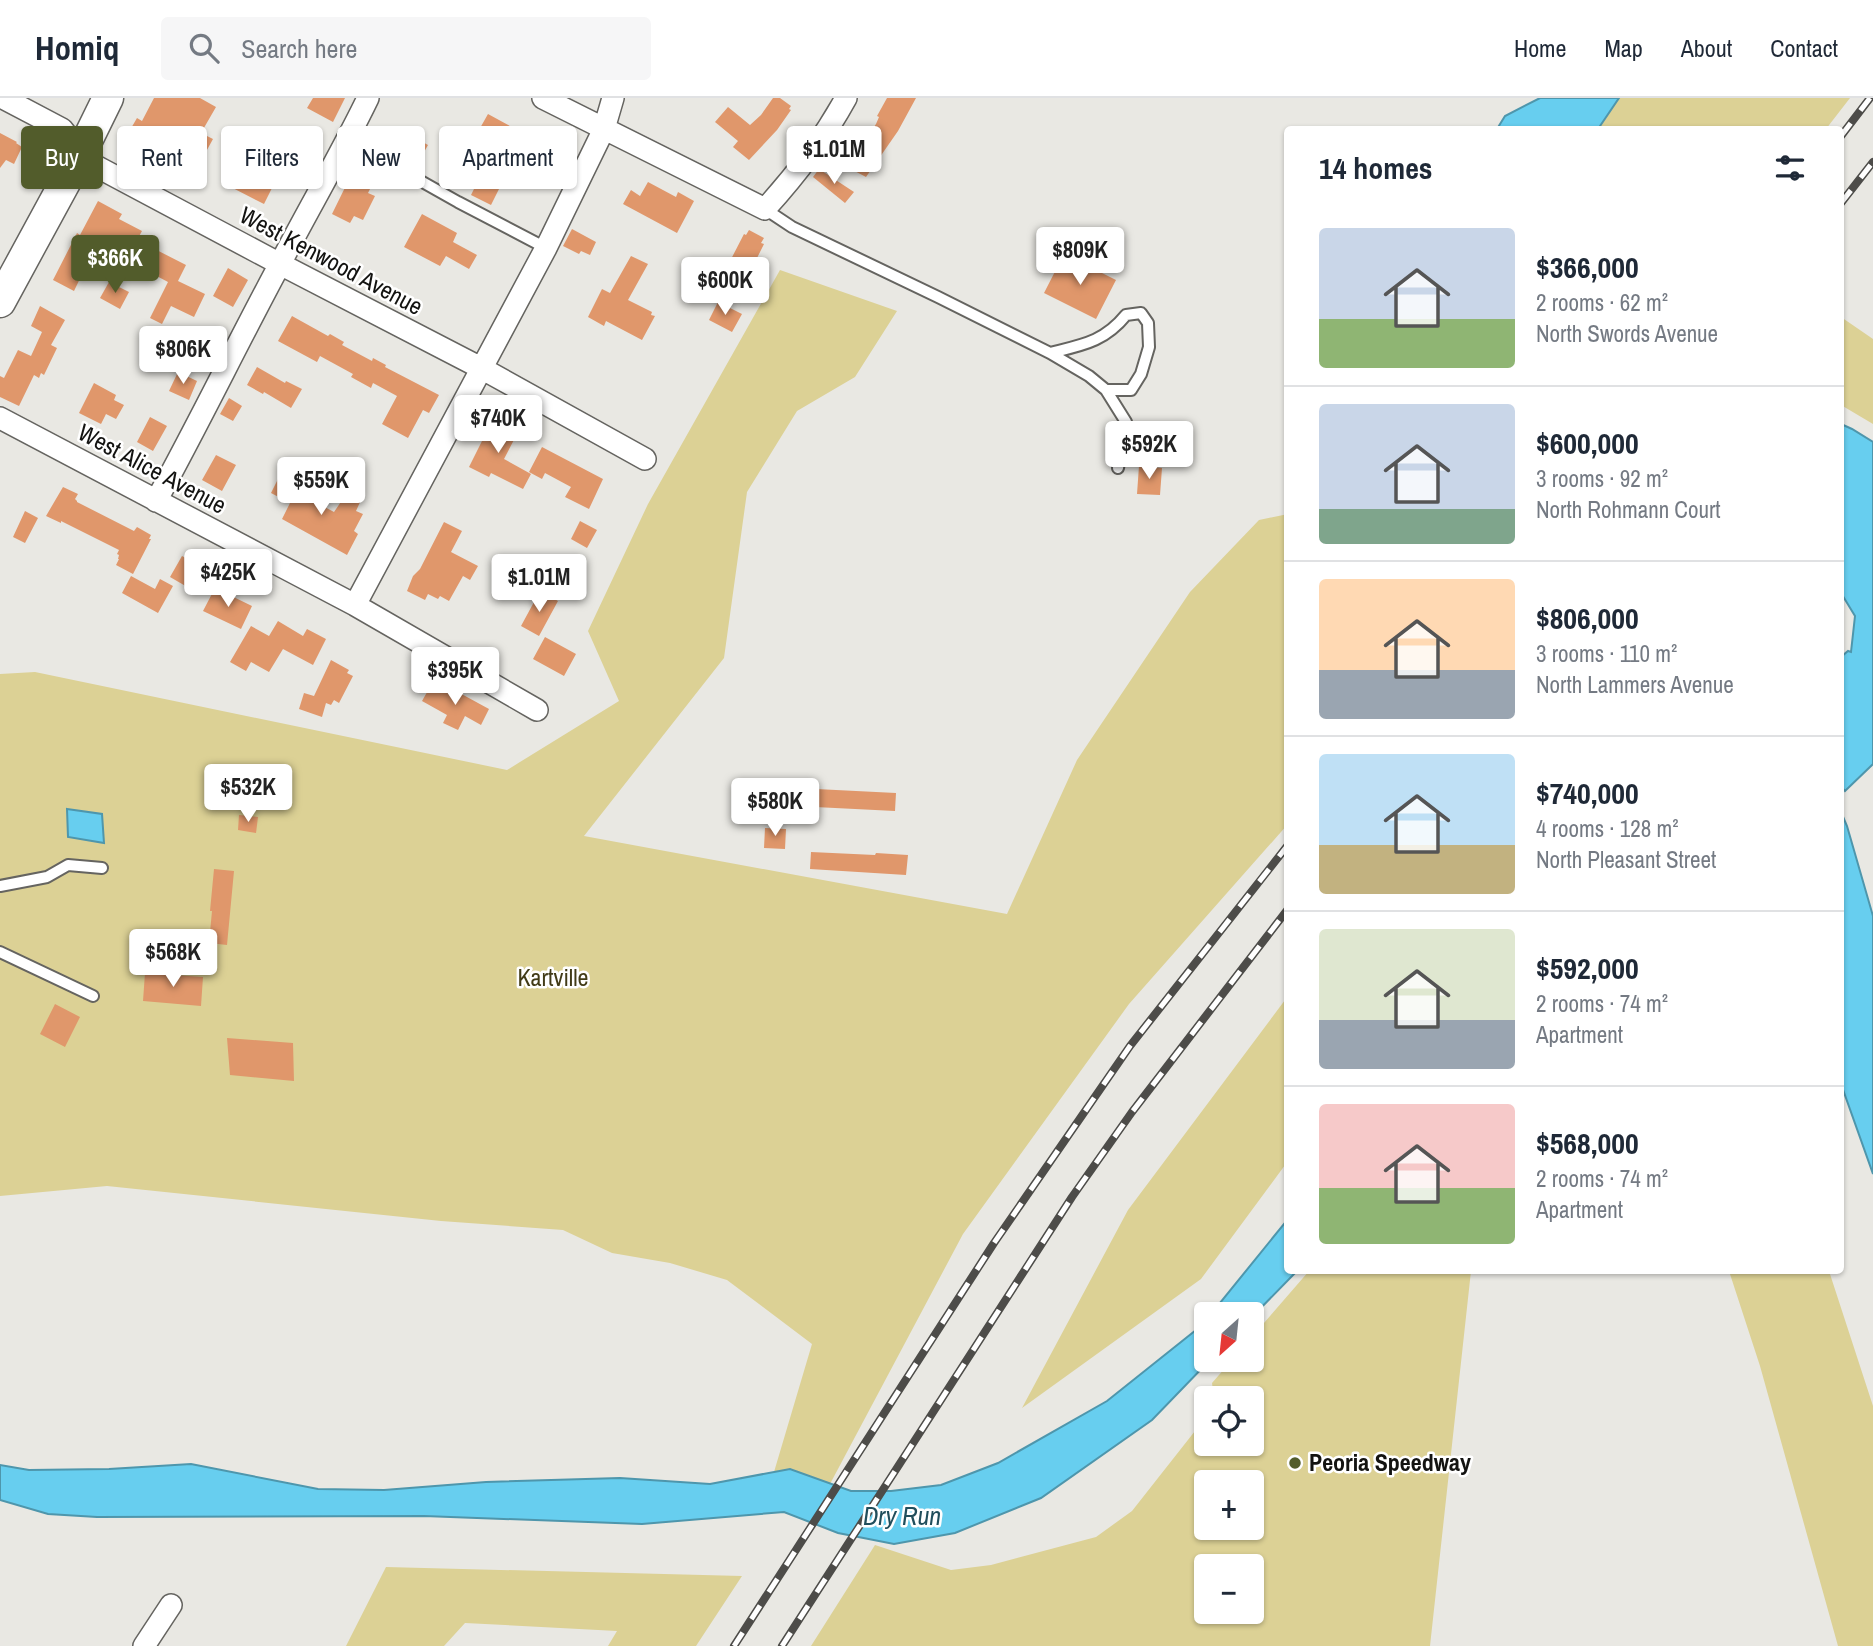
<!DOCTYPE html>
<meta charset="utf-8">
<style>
:root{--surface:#fff;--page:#f6f6f7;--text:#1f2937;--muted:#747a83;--line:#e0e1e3;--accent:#525c2b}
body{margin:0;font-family:"Archivo Narrow",sans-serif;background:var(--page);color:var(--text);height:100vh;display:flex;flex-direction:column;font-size:26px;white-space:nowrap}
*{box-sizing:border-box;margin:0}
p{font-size:23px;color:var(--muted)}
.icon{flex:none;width:38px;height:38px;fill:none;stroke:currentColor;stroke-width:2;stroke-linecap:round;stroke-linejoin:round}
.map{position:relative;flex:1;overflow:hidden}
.panel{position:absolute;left:1284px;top:28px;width:560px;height:1148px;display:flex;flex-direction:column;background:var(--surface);border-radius:7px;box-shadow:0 2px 5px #0004}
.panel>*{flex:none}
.guide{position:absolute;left:21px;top:28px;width:665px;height:63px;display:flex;gap:14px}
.needle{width:46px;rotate:207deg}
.fabs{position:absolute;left:1194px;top:1204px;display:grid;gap:14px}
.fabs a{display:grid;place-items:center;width:70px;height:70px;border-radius:7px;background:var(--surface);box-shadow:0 2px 5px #0004;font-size:35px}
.price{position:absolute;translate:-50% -60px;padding:0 16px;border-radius:7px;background:#fff;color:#222;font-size:23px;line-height:46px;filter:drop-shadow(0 2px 4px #0008)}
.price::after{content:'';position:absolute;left:50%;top:42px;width:21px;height:16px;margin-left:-10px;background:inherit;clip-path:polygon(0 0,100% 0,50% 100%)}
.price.on{background:var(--accent);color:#fff}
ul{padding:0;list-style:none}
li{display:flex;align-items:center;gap:21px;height:175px;padding:0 35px}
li+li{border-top:2px solid var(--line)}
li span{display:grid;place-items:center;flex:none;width:196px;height:140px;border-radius:7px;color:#555}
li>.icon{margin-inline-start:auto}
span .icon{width:84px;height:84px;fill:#fffc;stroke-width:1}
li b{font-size:30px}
h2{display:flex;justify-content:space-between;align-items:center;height:84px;padding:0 35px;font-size:30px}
.chip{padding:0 24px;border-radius:7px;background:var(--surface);box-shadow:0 2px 5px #0004;font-size:24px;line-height:63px}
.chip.on{background:var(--accent);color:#fff}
header{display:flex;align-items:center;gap:42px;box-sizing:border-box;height:98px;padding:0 35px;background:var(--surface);border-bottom:2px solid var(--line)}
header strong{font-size:33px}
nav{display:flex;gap:38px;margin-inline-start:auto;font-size:24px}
.search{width:490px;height:63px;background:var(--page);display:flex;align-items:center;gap:18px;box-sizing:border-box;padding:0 24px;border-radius:7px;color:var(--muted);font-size:26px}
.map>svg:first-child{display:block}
.green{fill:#dcd195;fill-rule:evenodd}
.water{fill:#67ceef;stroke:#4e96ac;stroke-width:2}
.building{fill:#e0976b}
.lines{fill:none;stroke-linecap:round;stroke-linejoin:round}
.lane-casing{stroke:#656460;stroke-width:14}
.street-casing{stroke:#656460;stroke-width:24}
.secondary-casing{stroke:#656460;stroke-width:33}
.lane{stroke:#fff;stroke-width:10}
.street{stroke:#fff;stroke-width:21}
.secondary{stroke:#fff;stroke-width:30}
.rail-casing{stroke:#4d4c49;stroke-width:8}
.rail{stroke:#fff;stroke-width:5;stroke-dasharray:16;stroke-linecap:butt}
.poi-dot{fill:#525c2b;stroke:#fff;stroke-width:2.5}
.labels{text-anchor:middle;stroke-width:5;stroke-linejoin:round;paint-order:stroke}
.street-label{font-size:24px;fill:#131311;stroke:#fff}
.park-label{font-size:24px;fill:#423b17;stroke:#fff}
.poi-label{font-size:24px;font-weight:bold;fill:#131311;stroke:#fff;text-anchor:start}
.water-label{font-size:26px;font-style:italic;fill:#214e5c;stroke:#fff}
</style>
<header>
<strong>Homiq</strong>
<div class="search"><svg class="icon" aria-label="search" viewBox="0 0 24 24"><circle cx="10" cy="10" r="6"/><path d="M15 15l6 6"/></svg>Search here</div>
<nav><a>Home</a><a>Map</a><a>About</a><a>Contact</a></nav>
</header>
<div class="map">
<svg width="1873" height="1548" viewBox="0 0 1873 1548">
<rect width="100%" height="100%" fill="#e9e8e3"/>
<path class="green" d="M1619 0H1850L1826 31 1598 32Z
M780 172 897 213 855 279 797 313 747 394 724 560 584 738 1007 816 1077 662 1190 494 1259 422 1288 416V726L1129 906 963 1136 830 1386 790 1371 774 1374 812 1246 727 1182 670 1165 612 1155 563 1132 441 1123 107 1088 0 1098V576L35 574 507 672 619 603 588 533 648 406Z
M1841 219 1873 241V326L1841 307Z
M1288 898V1063L1201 1181 1022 1310 1128 1112Z
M1309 1173H1471L1430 1548H811L875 1447 951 1472 991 1467 1096 1439 1132 1413 1206 1319V1346H1251V1300H1214L1212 1285 1232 1262H1251V1240ZM1206 1384H1251V1430H1206ZM1251 1468V1514H1206V1468Z
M1729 1173H1829L1873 1308V1548H1838L1760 1268Z
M386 1469 742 1478 696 1548H608L617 1533 465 1525 444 1548H346Z"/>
<path class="water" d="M1540 0H1619L1598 31H1497L1505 18Z
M1841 326 1852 331 1873 344V666L1845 693 1841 688V559L1848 553 1851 554 1855 518 1841 495Z
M67 711 102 716 104 745 68 739Z
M1841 714 1847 728 1873 818V1076L1841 986Z
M1288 1121V1172L1297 1173 1251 1220V1216H1211Z
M1206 1223V1262H1210L1152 1322 1041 1400 955 1435 894 1446 838 1435 784 1414 642 1426 424 1418 97 1419 48 1416 0 1402V1367L29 1372 109 1371 191 1366 318 1391 384 1392 486 1384 620 1380 710 1386 790 1371 851 1393H891L941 1387 998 1365 1107 1303 1201 1228Z"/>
<path class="building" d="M154 0H200L216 9 201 35 213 41 202 61 173 45 169 53 153 44 151 48 134 38 136 35 130 32 137 20 142 23Z
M313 0H345L333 24 307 10Z
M773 0H780L791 8 789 11 791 12 777 32 749 62 733 49 738 43 715 24 728 9 750 27 761 17Z
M887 0H916L898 33 866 79 847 69 876 26 879 19 877 18Z
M488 16 530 39 531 37 555 49 554 51 568 58 552 90 514 71 519 62 475 39Z
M395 29 428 47 418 65 404 58 403 61 384 51Z
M0 35 17 44 16 45 22 49 14 66 6 62 0 70Z
M237 57 278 78 264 106 223 85Z
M359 61 380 71 368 95 375 98 363 122 354 118 350 125 332 116Z
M819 71 854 94 845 105 813 79Z
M482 75 502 85 491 107 471 97Z
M648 84 676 99 678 94 694 103 677 135 623 106 631 92 640 98Z
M98 103 122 116 119 121 142 133 137 142 186 167 178 183 205 196 194 219 171 208 162 226 150 220 168 184 132 165 124 182 88 164 74 193 53 182 76 137 77 135 80 137Z
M422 116 457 135 453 144 477 157 469 171 446 158 440 168 404 149Z
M572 131 596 144 590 157 581 153 579 156 563 148Z
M749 132 764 140 761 145 764 146 748 178 728 167 744 136 746 137Z
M1064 156 1116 182 1096 221 1044 195Z
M631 158 648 166 628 202 652 214 651 217 655 218 642 242 606 223 604 228 588 219 602 191 610 195Z
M228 170 248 182 233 209 213 198Z
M109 184 129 194 120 211 100 200Z
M718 204 742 216 732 234 709 222Z
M40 208 65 222 51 247 57 250 44 277 41 275 39 280 34 277 19 308 0 299V278L4 280 18 252 31 258 42 234 31 228Z
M292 218 328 238 330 236 344 244 342 247 372 263 373 260 386 267 385 269 439 297 429 315 423 312 408 340 382 326 397 298 373 285 371 290 351 279 353 276 320 258 317 264 278 243Z
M257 269 285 285 286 283 302 291 291 310 264 294 263 296 247 287Z
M178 274 197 283 189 302 169 293Z
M94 285 116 297 114 302 124 307 116 321 106 316 101 326 79 315Z
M229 300 242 308 233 323 220 316Z
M150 319 167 328 153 353 137 344Z
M487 321 517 336 504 361 531 376 523 391 491 375 489 379 469 369 482 343 477 340Z
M542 349 603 381 589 411 565 399 571 389 545 375 542 381 529 374Z
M216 357 236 367 222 393 202 382Z
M1139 368 1162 370 1160 397 1137 396Z
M279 379 295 388 293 392 334 414 347 395 361 402 356 413 363 416 354 433 358 436 347 457 282 421 290 405 271 395Z
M63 389 78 396 75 401 77 403V404L134 433 137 429 151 437 149 441H151L133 476 116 467 119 461H118L119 457 117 456 119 452 61 423V425L46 418Z
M25 413 38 420 25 445 13 439Z
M580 423 597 432 587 450 571 441Z
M444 424 462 433 451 454 478 468 470 482 463 478 449 503 440 498 438 501 428 496 425 502 407 493 413 478 420 471Z
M182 458 201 468 189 490 170 479Z
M131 478 155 491 160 481 173 488 158 515 122 495Z
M215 490 252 508 241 531 203 513Z
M540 493 558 503 539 538 521 528Z
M278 523 303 538 307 531 326 541 313 567 283 551 269 574 251 564 246 573 230 564 251 528 269 538Z
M545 539 576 556 564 578 533 561Z
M331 562 349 572 347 575 353 578 339 605 334 602 331 607 326 605 322 619 299 611 304 595 314 598Z
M445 587 489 611 481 627 465 618 458 632 443 625 447 617 422 603 430 589 440 595Z
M816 691 896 695 895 713 815 709Z
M239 717 258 719 256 735 238 732Z
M765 730 786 731 785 751 764 750Z
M811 754 875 757 876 755 908 757 906 777 810 771Z
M214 771 234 773 227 847 209 845 212 813H210Z
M145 875 203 879 201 908 143 903Z
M55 906 80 919 65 949 40 936Z
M227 940 293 945 294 983 230 977Z"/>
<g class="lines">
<defs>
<path id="lane" d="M348 42 458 104 546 150
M765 111 792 129 938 199 1050 255 1089 278 1106 292 1126 324 1118 370
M1050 255C1082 247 1104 244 1126 217L1141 215 1148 225 1149 249 1141 276 1131 292H1106
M0 788 47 779 68 767 102 770
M0 854 93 898"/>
<path id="street" d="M3 0 62 31 81 55 92 66 280 166 481 270 645 361
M543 0 765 111C797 76 823 42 846 0
M0 320 355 507 537 612
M156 403C199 325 238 244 280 166 309 110 341 56 368 0
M355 507 546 150 604 31 613 0
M144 1548 171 1507"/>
<path id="secondary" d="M0 204 81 55 108 0"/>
</defs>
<use href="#lane" class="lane-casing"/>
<use href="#street" class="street-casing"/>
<use href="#secondary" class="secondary-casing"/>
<use href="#lane" class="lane"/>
<use href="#street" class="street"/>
<use href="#secondary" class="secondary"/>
<defs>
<path id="rail" d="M1841 38 1870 0
M1841 105 1873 64
M734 1548 994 1145 1130 948 1288 747
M782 1548 1072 1099 1132 1014 1288 811"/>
</defs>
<use href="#rail" class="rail-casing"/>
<use href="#rail" class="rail"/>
</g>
<circle class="poi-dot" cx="1295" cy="1365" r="7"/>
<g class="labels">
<g class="street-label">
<text transform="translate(331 163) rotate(28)" y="8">West Kenwood Avenue</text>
<text transform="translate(152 371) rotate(28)" y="8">West Alice Avenue</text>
</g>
<g class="park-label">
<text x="553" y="888">Kartville</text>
</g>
<g class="poi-label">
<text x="1309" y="1373">Peoria Speedway</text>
</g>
<g class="water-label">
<text x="902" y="1427">Dry Run</text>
</g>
</g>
</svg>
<div class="fabs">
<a><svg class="needle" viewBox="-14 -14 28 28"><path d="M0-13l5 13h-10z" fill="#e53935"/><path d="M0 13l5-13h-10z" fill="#747a83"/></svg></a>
<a><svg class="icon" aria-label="locate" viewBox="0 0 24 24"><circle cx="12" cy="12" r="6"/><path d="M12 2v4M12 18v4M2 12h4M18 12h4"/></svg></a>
<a>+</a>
<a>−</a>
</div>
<b class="price" style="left:834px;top:88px">$1.01M</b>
<b class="price" style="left:1080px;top:189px">$809K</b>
<b class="price on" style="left:115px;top:197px">$366K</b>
<b class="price" style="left:725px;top:219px">$600K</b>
<b class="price" style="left:183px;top:288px">$806K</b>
<b class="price" style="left:498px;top:357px">$740K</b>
<b class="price" style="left:1149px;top:383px">$592K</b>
<b class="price" style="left:321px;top:419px">$559K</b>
<b class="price" style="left:228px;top:511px">$425K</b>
<b class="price" style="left:539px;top:516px">$1.01M</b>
<b class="price" style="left:455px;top:609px">$395K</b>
<b class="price" style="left:248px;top:726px">$532K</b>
<b class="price" style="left:775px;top:740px">$580K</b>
<b class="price" style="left:173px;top:891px">$568K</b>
<div class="guide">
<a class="chip on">Buy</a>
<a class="chip">Rent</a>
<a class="chip">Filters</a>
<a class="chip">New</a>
<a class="chip">Apartment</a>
</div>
<section class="panel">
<h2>14 homes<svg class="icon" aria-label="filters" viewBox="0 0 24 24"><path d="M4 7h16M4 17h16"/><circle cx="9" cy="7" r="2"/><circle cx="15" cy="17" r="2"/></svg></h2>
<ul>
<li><span style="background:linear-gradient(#c9d6e8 65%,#8fb573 0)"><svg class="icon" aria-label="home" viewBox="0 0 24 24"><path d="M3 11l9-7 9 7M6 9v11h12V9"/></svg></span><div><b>$366,000</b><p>2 rooms · 62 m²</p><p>North Swords Avenue</p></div></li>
<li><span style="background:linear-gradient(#c9d6e8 75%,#7fa58c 0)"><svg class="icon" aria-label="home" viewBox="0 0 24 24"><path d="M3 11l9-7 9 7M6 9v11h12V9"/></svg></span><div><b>$600,000</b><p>3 rooms · 92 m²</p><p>North Rohmann Court</p></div></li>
<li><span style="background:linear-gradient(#ffd9b3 65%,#9aa5b1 0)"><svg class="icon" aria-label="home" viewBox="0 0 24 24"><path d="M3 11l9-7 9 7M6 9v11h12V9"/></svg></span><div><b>$806,000</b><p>3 rooms · 110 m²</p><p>North Lammers Avenue</p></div></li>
<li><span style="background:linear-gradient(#bfe0f5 65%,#c2b280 0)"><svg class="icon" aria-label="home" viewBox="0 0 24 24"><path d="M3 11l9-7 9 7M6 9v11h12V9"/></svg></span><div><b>$740,000</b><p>4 rooms · 128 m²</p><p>North Pleasant Street</p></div></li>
<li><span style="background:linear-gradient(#dfe7d0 65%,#9aa5b1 0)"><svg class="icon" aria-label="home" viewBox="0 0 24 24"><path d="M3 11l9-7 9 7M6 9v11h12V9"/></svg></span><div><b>$592,000</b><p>2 rooms · 74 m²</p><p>Apartment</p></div></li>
<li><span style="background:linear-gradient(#f6c9c9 60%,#8fb573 0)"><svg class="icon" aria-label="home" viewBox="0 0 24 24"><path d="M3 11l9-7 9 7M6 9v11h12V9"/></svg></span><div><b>$568,000</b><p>2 rooms · 74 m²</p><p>Apartment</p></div></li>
</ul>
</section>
</div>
